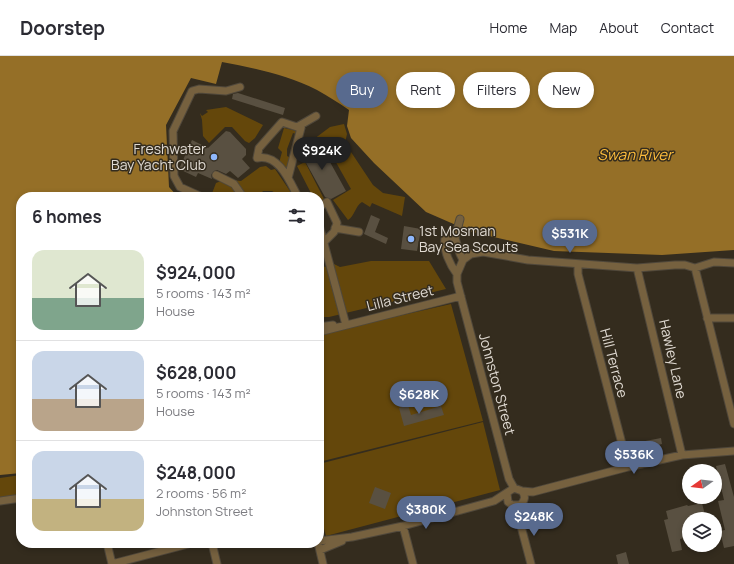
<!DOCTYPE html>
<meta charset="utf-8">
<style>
:root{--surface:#fff;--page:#f7f7f7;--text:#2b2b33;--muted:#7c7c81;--line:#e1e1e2;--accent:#586a8e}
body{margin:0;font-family:Manrope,sans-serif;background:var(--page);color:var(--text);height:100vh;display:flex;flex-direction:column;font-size:15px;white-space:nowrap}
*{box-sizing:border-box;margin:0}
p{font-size:13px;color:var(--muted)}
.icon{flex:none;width:22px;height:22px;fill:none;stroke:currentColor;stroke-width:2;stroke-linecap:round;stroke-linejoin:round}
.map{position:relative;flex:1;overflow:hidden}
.drawer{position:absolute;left:16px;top:136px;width:308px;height:356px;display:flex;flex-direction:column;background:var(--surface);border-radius:16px;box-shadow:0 2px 6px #0003}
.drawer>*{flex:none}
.top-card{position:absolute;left:336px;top:16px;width:338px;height:36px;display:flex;gap:8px}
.needle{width:26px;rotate:256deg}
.tools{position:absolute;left:682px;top:408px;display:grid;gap:8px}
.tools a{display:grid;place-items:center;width:40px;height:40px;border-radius:50%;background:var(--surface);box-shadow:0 2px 6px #0003;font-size:20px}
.price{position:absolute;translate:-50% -34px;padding:0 9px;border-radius:14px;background:var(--accent);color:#fff;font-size:13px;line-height:26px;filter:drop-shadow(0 1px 2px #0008)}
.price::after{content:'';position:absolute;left:50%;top:24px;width:12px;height:9px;margin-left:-6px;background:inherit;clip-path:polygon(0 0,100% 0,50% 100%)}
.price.active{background:#222;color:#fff}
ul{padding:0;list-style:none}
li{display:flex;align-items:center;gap:12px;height:100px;padding:0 16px}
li+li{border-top:1px solid var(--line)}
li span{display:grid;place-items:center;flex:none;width:112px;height:80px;border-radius:12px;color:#555}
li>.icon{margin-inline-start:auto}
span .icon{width:48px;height:48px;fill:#fffc;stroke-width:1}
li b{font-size:17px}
h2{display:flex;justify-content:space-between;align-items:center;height:48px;padding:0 16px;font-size:17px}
.tag{padding:0 14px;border-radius:18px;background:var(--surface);box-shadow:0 2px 6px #0003;font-size:14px;line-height:36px}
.tag.active{background:var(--accent);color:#fff}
header{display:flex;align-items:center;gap:24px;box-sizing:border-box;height:56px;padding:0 20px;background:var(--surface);border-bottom:1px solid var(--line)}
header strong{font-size:19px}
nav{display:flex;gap:22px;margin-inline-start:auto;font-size:14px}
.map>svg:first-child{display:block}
.green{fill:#64470b}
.water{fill:#956f27}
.building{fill:#595041}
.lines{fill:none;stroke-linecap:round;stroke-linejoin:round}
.minor-casing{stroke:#50483b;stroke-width:9}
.minor{stroke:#76613f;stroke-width:7}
.poi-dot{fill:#8fb8fd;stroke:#342c1e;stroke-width:1.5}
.labels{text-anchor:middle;stroke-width:3;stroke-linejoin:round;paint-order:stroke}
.poi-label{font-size:14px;fill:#e0dad2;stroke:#342c1e;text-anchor:end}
.street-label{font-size:14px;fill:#e0dad2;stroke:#342c1e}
.water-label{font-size:15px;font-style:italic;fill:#fdbc3b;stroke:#342c1e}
</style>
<header>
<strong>Doorstep</strong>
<nav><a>Home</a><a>Map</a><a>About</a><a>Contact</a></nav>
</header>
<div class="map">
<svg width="734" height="508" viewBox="0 0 734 508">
<rect width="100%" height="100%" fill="#342c1e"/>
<path class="green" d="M226 51 263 69 255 82 249 87 245 85 232 71H225L209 87 203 80 202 64 200 57 202 60 208 56 206 54Z
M344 68 347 78 345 87 373 129 383 137 405 141 402 160 372 147 370 151 362 146C355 150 355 160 348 164L333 144 351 133 333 101 329 103 314 83 330 71Z
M284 72 297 75 296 78 293 77 287 93V100L291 102 288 115 279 107 282 96 278 92Z
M305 106 324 143 319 146V141H313L297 110Z
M266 110 271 114 275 113 294 141H282L272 135H263L258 141H246L232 124 241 125 260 111Z
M221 125 233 132 240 141 211 140 216 127Z
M371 205H429L446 233 329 261H319V210L327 211 334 208 340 211Z
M451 248 483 365 319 406V278Z
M483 366 500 434 326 480 319 454V408Z
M21 419V439L0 442V422Z"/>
<path class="water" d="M0 0H734V194L662 199 554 195 472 176 426 156 374 107 351 82 347 70 349 54C339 47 328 40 317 34 287 19 254 12 222 6L216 28 191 22 166 69 169 131 178 141H21V417L0 419Z"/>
<path class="building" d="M238 37 285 52 283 59 232 43 233 38Z
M226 75 230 76 246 93V99L242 103 250 112 238 122 230 115 226 118 217 114 214 115 211 119 212 123 198 117 196 121 179 113 192 84 208 92Z
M315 85 327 107 330 106 346 135 331 143 325 141 300 96V94Z
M371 159 380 163 375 176 388 182 386 188 364 178Z
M404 170 421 173 417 195 401 193Z
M408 349 411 359 441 350 444 359 404 370 399 352Z
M661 382 662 388 658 389 659 393 638 399 635 389 640 388V386Z
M725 408 734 441V490L724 492 720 475 725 474 718 445 724 444 716 410Z
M375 431 391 437 385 453 369 447Z
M702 447 706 463H689V481L680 483 682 494 672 496 664 464 668 463 666 455 687 449 688 450Z
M626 496 629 508H618L616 499Z"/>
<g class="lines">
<defs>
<path id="minor" d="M216 119 234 128 243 141
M288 122 302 68
M202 141 180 131 174 120 173 75 192 35 199 33 226 35 240 31
M298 141C290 126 279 97 257 102L259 92 282 66 297 71 316 60
M319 151 327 146 337 167 334 176 324 186
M319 169 346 269
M335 172 359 176
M455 182 448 180 445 183C443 194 450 209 457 218
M455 182 460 198 463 204
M455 182 460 163
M578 209V218L628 411
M637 212 682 399
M695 212 734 368
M707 262H734
M319 271 333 269
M319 276 461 240
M514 432 509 423 457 226V218L463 204 471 198 483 196 528 204 637 212 675 209H685L695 212 714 206 734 207
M522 435 533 436 628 411 682 399 734 395
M0 445 21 442
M512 449 518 459 531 508
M403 470 413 508
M319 485 352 481 403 470 494 445 514 432 522 435C526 440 525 445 520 449H512L508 446 507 438
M107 487 112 508
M212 487 217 508
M319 491 323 508
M320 494 342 485
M112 508 192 487"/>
</defs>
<use href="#minor" class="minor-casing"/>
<use href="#minor" class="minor"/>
</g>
<g class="poi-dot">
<circle cx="214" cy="101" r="4"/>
<circle cx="411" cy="183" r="4"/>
</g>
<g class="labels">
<g class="poi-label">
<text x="206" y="98">Freshwater<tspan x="206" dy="16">Bay Yacht Club</tspan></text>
<text x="419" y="180" text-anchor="start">1st Mosman<tspan x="419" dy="16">Bay Sea Scouts</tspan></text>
</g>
<g class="street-label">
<text transform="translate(400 242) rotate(-14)" y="5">Lilla Street</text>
<text transform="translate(673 303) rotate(77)" y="5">Hawley Lane</text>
<text transform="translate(614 307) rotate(75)" y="5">Hill Terrace</text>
<text transform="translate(497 328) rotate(75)" y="5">Johnston Street</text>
</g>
<g class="water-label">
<text x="635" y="104">Swan River</text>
</g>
</g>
</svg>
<div class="tools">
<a><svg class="needle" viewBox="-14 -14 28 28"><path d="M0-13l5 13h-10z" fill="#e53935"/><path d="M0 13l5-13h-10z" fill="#7c7c81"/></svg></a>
<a><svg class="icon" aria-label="layers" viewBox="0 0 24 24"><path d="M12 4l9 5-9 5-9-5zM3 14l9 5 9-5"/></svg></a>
</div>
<b class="price active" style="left:322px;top:115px">$924K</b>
<b class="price" style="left:570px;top:198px">$531K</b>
<b class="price" style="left:419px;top:359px">$628K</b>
<b class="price" style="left:634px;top:419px">$536K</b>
<b class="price" style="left:426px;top:474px">$380K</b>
<b class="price" style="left:534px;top:481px">$248K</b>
<div class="top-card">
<a class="tag active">Buy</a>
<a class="tag">Rent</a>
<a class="tag">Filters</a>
<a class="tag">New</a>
</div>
<section class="drawer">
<h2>6 homes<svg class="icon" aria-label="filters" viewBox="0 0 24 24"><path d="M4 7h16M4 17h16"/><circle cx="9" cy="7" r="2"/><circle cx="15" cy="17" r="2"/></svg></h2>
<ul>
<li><span style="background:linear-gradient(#dfe7d0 60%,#7fa58c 0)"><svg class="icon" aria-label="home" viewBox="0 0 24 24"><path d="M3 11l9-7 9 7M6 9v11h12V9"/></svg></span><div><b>$924,000</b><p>5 rooms · 143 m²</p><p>House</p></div></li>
<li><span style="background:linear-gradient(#c9d6e8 60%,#b9a48a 0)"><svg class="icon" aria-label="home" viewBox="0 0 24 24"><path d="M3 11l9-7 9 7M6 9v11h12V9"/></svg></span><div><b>$628,000</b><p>5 rooms · 143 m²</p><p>House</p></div></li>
<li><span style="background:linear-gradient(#c9d6e8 60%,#c2b280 0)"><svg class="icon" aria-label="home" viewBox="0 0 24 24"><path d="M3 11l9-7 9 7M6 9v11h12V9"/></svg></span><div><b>$248,000</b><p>2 rooms · 56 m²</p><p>Johnston Street</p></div></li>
</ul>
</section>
</div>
